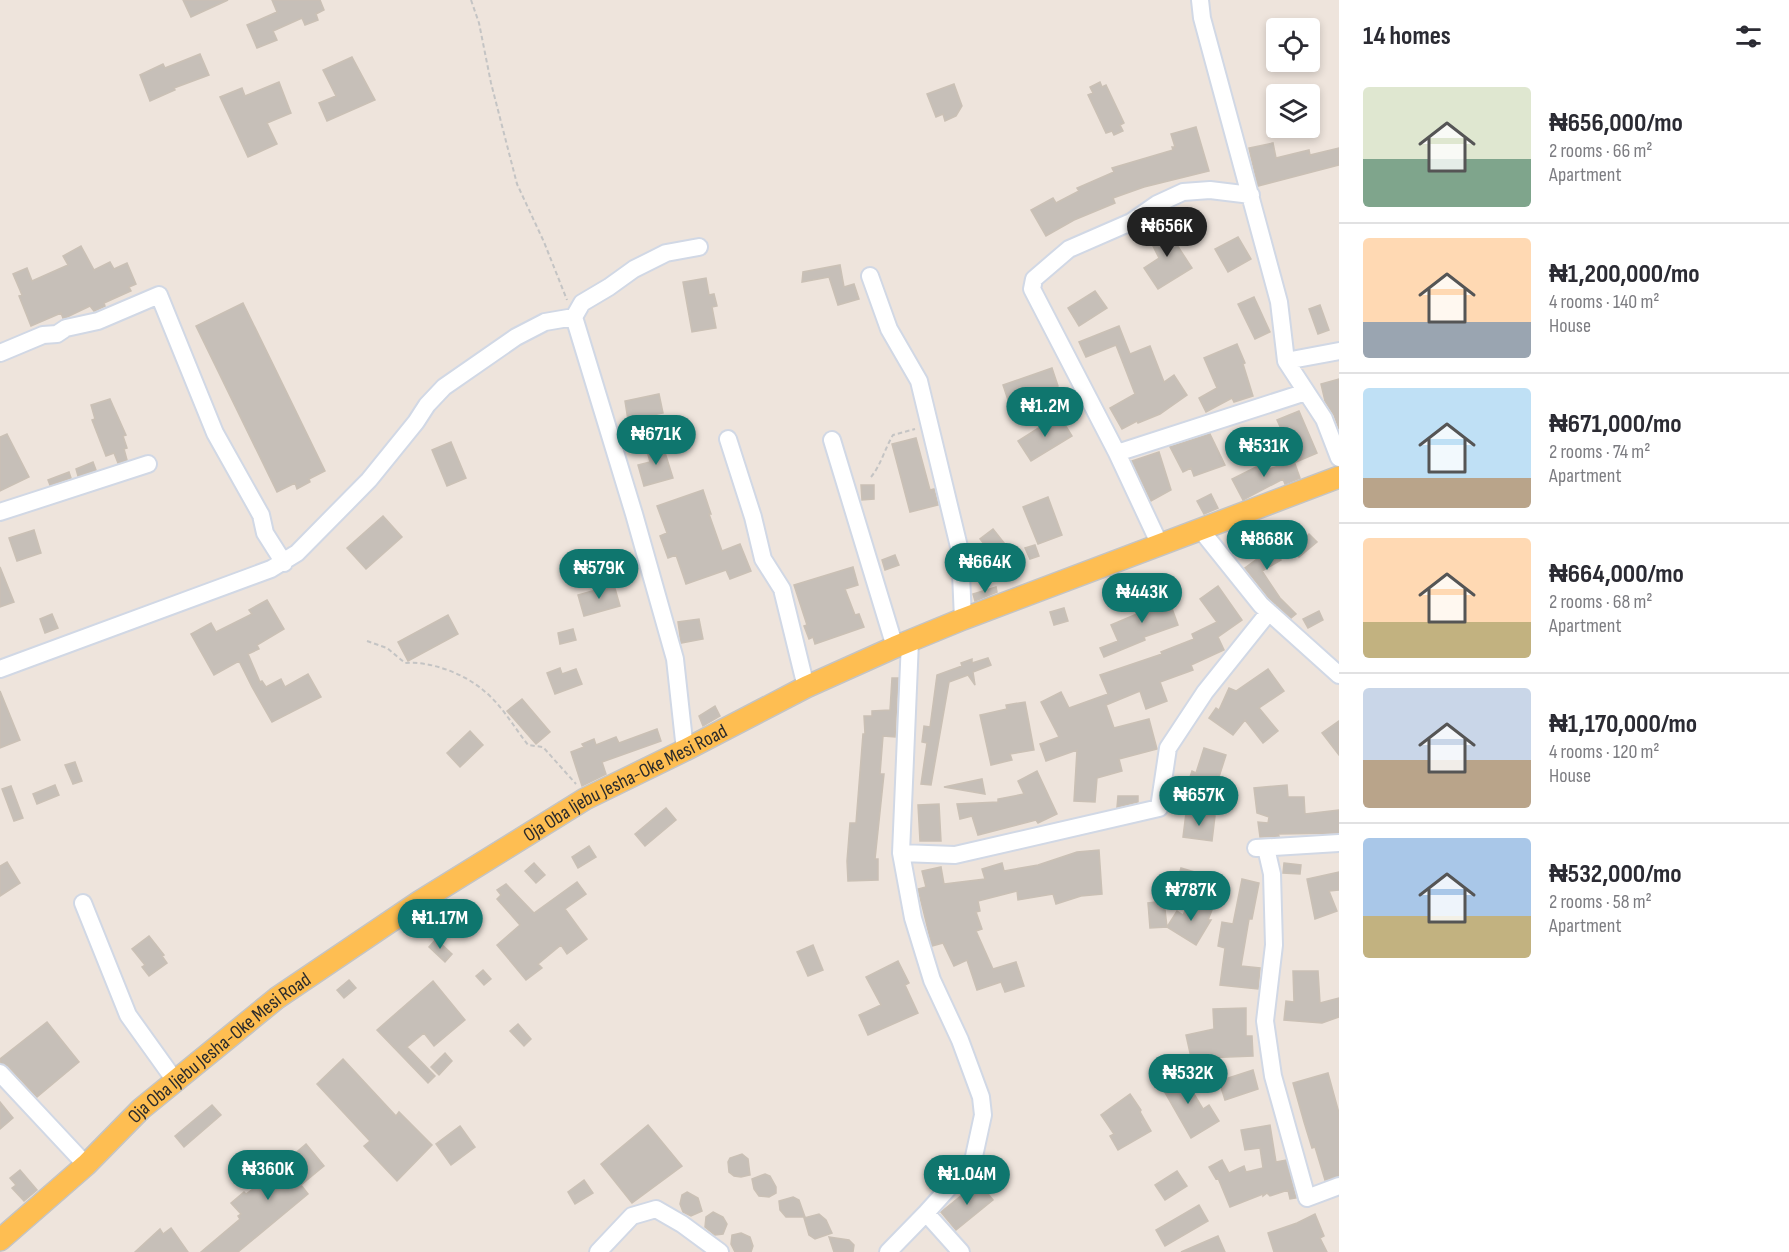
<!DOCTYPE html>
<meta charset="utf-8">
<style>
:root{--surface:#fff;--page:#f7f7f7;--text:#2b2b33;--muted:#7c7c81;--line:#e1e1e2;--accent:#0f766e}
body{margin:0;font-family:"Sofia Sans Condensed",sans-serif;background:var(--page);color:var(--text);height:100vh;display:flex;flex-direction:column;font-size:22px;white-space:nowrap}
*{box-sizing:border-box;margin:0}
p{font-size:20px;color:var(--muted)}
.icon{flex:none;width:33px;height:33px;fill:none;stroke:currentColor;stroke-width:2;stroke-linecap:round;stroke-linejoin:round}
.map{position:relative;flex:1;overflow:hidden}
.side{display:flex;flex-direction:column;background:var(--surface);width:450px}
.side>*{flex:none}
.fabs{position:absolute;left:1266px;top:18px;display:grid;gap:12px}
.fabs a{display:grid;place-items:center;width:54px;height:54px;border-radius:6px;background:var(--surface);box-shadow:0 3px 9px #0003;font-size:30px}
.price{position:absolute;translate:-50% -51px;padding:0 14px;border-radius:21px;background:var(--accent);color:#fff;font-size:20px;line-height:39px;filter:drop-shadow(0 2px 3px #0008)}
.price::after{content:'';position:absolute;left:50%;top:36px;width:18px;height:14px;margin-left:-9px;background:inherit;clip-path:polygon(0 0,100% 0,50% 100%)}
.price.current{background:#222;color:#fff}
ul{padding:0;list-style:none}
li{display:flex;align-items:center;gap:18px;height:150px;padding:0 24px}
li+li{border-top:2px solid var(--line)}
li span{display:grid;place-items:center;flex:none;width:168px;height:120px;border-radius:6px;color:#555}
li>.icon{margin-inline-start:auto}
span .icon{width:72px;height:72px;fill:#fffc;stroke-width:1}
li b{font-size:26px}
h2{display:flex;justify-content:space-between;align-items:center;height:72px;padding:0 24px;font-size:26px}
main{display:flex;flex:1;min-height:0}
.map>svg:first-child{display:block}
.building{fill:#c6bfb8;stroke:#cac0b5;stroke-width:1.5}
.lines{fill:none;stroke-linecap:round;stroke-linejoin:round}
.minor-casing{stroke:#d1d8e5;stroke-width:20}
.major-casing{stroke:#c4c4c4;stroke-width:24}
.path{stroke:#c4c4c4;stroke-width:2;stroke-dasharray:4.5 3;stroke-linecap:butt}
.minor{stroke:#fff;stroke-width:16}
.major{stroke:#febe52;stroke-width:21}
.labels{text-anchor:middle;stroke-width:4.5;stroke-linejoin:round;paint-order:stroke}
.street-label{font-size:20px;fill:#2b2b2b;stroke:#fff}
</style>
<main>
<div class="map">
<svg width="1339" height="1252" viewBox="0 0 1339 1252">
<rect width="100%" height="100%" fill="#eee4dc"/>
<path class="building" d="M183 0H228L191 17Z
M272 0H320L324 10 316 14 318 20 305 25 302 18 273 31 277 40 257 48 247 25 277 12Z
M200 54 209 75 174 88 175 90 150 101 140 75 163 64 165 68Z
M352 57 375 100 327 121 319 103 336 96 323 70Z
M279 82 291 113 267 123 277 144 248 157 220 97 242 88 245 96Z
M1100 82 1102 87 1106 85 1124 123 1120 125 1123 131 1114 135 1112 131 1106 133 1088 95 1093 93 1090 87Z
M954 84 962 106 956 116 945 121 943 114 936 117 927 94Z
M1196 127 1209 171 1144 187 1113 198 1115 203 1074 220 1046 236 1031 210 1053 198 1056 203 1079 191 1077 188 1114 172 1112 168 1173 150 1172 147H1175L1171 134Z
M1273 143 1276 158 1309 150 1310 155 1339 148V165L1258 186 1249 148Z
M1172 224 1181 243 1177 245 1192 268 1158 289 1144 268 1159 258 1148 236Z
M1238 237 1251 259 1228 272 1215 249Z
M81 246 94 270 110 262 114 269 127 263 136 284 129 287 131 291 104 303 105 306 94 311 90 306 67 317 63 318 61 313 31 326 19 296 22 295 13 274 27 268 32 281 68 265 63 256Z
M840 265 844 287 854 284 859 299 838 305 829 277 802 282 803 272Z
M706 278 709 295 714 294 717 306 712 307 716 328 692 332 683 282Z
M1095 291 1107 308 1079 326 1068 308Z
M1254 297 1270 332 1255 339 1238 304Z
M243 303 325 471 309 479 310 482 297 489 295 483 277 492 196 326Z
M1320 305 1329 330 1318 334 1309 309Z
M1119 326 1130 354 1150 346 1164 382 1174 375 1187 395 1160 414 1138 423 1137 421 1122 429 1110 408 1135 394 1116 345 1086 357 1079 342Z
M1237 344 1245 363 1243 364 1253 396 1234 402 1232 398 1206 412 1199 398 1217 388 1204 358Z
M1052 368 1058 386 1009 403 1003 385Z
M1339 379V429L1334 415 1325 401 1321 384Z
M659 394 663 413 628 420 625 401Z
M110 399 126 435 123 436 127 448 124 449 127 460 118 463 114 453 106 456 92 420 95 419 91 405Z
M1299 411 1317 453 1296 462 1277 420Z
M1059 415 1072 436 1031 461 1018 441Z
M7 434 29 477 0 491V437Z
M1210 434 1225 465 1194 476 1191 468 1183 472 1170 447Z
M916 438 930 490 934 489 938 505 910 512 892 444Z
M451 442 466 478 447 486 432 450Z
M662 443 673 478 644 486 638 465 650 462 646 447Z
M1159 452 1171 490 1151 501 1132 461Z
M1294 461 1300 478 1285 484 1283 479 1243 500 1232 479 1266 462 1269 469Z
M93 462 96 470 78 476 76 469Z
M69 472 71 478 50 485 48 480Z
M861 485H874V499L862 500Z
M703 490 711 514H709L722 551 740 544 751 571 730 579 726 570 686 584 676 555 668 558 660 536 667 533 657 506Z
M1211 494 1218 508 1204 514 1197 501Z
M1048 497 1062 535 1038 544 1023 507Z
M383 516 402 537 366 569 347 548Z
M993 529 1005 544 992 554 980 539Z
M34 530 41 553 17 561 9 538Z
M1266 534 1281 560 1262 571 1280 598 1296 614 1291 618 1269 598 1245 568 1261 556 1252 541Z
M1309 534 1317 542 1299 557 1292 549Z
M1035 545 1039 556 1030 559 1025 548Z
M895 555 899 565 885 570 882 560Z
M0 567 14 602 0 607Z
M853 567 858 585 845 589 855 615 859 614 864 627 815 644 813 637 809 639 804 626 807 625 794 585Z
M614 585 620 606 584 616 578 595Z
M1218 586 1242 620 1218 637 1224 650 1191 665 1193 670 1160 682 1167 701 1146 709 1140 691 1106 705 1114 728 1149 719 1157 749 1119 759 1122 771 1097 778 1095 802 1074 801 1077 750 1046 761 1040 744 1059 737 1041 702 1061 692 1069 708 1108 694 1100 675 1162 654 1161 652 1194 639 1192 634 1217 622 1200 599Z
M996 587 997 592 975 601 973 594Z
M1146 589 1154 605 1169 600 1178 625 1144 637 1145 640 1104 657 1100 648 1118 641 1111 625 1144 611 1135 594Z
M267 600 284 629 257 645 259 649 248 654 260 682 262 681 266 687 281 679 285 687 308 674 321 697 272 722 252 687 239 661 214 675 191 634 211 623 216 632 252 614 249 610Z
M1064 608 1068 621 1054 625 1050 612Z
M1319 611 1323 620 1308 628 1303 619Z
M52 614 58 628 45 633 40 619Z
M448 615 458 634 408 661 398 642Z
M699 619 703 639 681 643 678 622Z
M573 629 576 640 560 644 558 633Z
M988 658 991 665 973 672 975 685 968 675 949 682 931 785 921 784 927 743 922 742 924 726 930 727 937 675 962 666 961 663 972 659V663Z
M560 668 562 674 576 669 582 684 555 694 547 673Z
M1268 669 1284 691 1259 708 1278 731 1263 743 1245 720 1233 735 1209 718 1216 708 1219 710 1229 688 1236 691Z
M892 678H898L895 737 883 736 880 774H884L875 859H878V880L848 881 847 861 850 823H856L863 734H865L864 716H872V711L890 710Z
M0 691 20 740 0 748Z
M522 699 550 732 536 744 507 711Z
M1025 702 1034 750 1010 754 1012 760 991 765 980 715 1007 709 1006 705Z
M715 706 720 716 703 726 699 716Z
M1339 721V755L1322 733Z
M657 729 661 741 602 762 606 774 582 786 571 752 584 747 582 744 594 739 596 745 616 737 619 743Z
M470 731 483 745 460 767 447 753Z
M1204 748 1226 755 1218 780 1226 783 1220 801 1186 789 1192 771 1196 773Z
M75 762 82 781 73 784 65 765Z
M1037 771 1057 814 1038 823 1036 820 978 835 972 816 960 819 957 804 998 802V799L1024 794 1018 781Z
M982 779 985 794 944 787Z
M55 785 59 795 37 804 33 794Z
M1287 785 1288 797H1304L1305 814 1339 810V833L1278 834 1279 836 1260 837 1258 822 1268 823 1269 817 1257 813 1254 788Z
M11 786 23 818 14 821 2 789Z
M1118 796H1138V802L1117 807Z
M939 804 941 841H920L918 805Z
M666 808 676 820 645 846 635 834Z
M1186 813 1215 816 1212 841 1183 837Z
M589 846 596 857 578 868 572 857Z
M1099 850 1102 894 1081 896 1056 904 1053 894 1018 900 1017 891 978 901 980 911 976 912 982 929 976 931 993 969 1016 962 1024 986 1005 992 1001 982 977 990 967 960 954 966 943 943 932 946 918 889 926 887 922 871 941 867 944 884 985 879 982 869 1002 863 1004 871 1038 865 1077 852Z
M7 862 20 883 0 896V866Z
M534 863 545 875 536 883 525 871Z
M1284 863 1301 865 1300 874 1283 873Z
M1181 868 1205 875 1200 892 1176 885Z
M1339 872V890L1329 891 1337 911 1315 919 1307 879Z
M1242 879 1259 883 1252 919H1249L1241 966 1260 968 1258 989 1220 985 1225 948 1218 946 1222 922 1233 924Z
M577 882 586 894 565 909 587 939 567 954 561 945 538 964 542 968 526 980 497 945 520 925 497 899 501 895 497 890 506 884 534 913Z
M1164 901 1167 927 1150 928 1148 903Z
M1190 901 1212 910 1208 920H1211L1196 945 1167 927 1177 911 1183 915Z
M149 936 164 955 162 956 167 963 149 976 142 967 145 965 132 949Z
M436 939 452 954 445 962 429 947Z
M813 945 823 970 808 976 797 952Z
M898 961 909 983 905 985 918 1013 868 1035 859 1015 881 1005 866 977Z
M483 970 491 979 484 985 476 976Z
M1293 971H1318L1320 1003 1339 998V1017L1322 1023 1284 1020 1286 1001 1294 1002Z
M349 980 356 988 344 998 337 990Z
M433 981 465 1020 434 1046 424 1033 407 1047 435 1076 428 1083 377 1030Z
M1246 1008V1036H1252L1253 1056 1203 1058 1204 1060 1192 1062 1186 1035 1214 1029 1213 1009Z
M47 1022 79 1062 37 1097 8 1066 1 1063 0 1059Z
M518 1024 531 1039 524 1046 510 1031Z
M445 1053 452 1061 439 1075 431 1067Z
M343 1059 396 1116 399 1112 432 1145 397 1181 364 1146 370 1141 317 1084Z
M1179 1069 1203 1109 1209 1105 1219 1121 1191 1138 1159 1082Z
M1253 1070 1258 1089 1225 1100 1219 1081Z
M1328 1073 1339 1113V1176L1325 1180 1315 1147 1312 1148 1304 1122 1293 1083Z
M1130 1094 1141 1110 1140 1112 1151 1131 1118 1150 1110 1136 1114 1134 1101 1115Z
M0 1102 13 1118 0 1129Z
M212 1105 221 1115 184 1147 175 1136Z
M648 1125 682 1166 632 1203 601 1164Z
M1270 1125 1276 1162 1286 1160 1296 1198 1290 1199 1288 1190 1270 1196 1267 1193 1263 1196V1194L1230 1207 1218 1178 1216 1179 1209 1167 1222 1160 1229 1173 1244 1166 1246 1172 1263 1168 1260 1148 1245 1150 1241 1130Z
M460 1126 475 1147 451 1165 436 1144Z
M306 1144 324 1166 301 1185 308 1194 238 1252H201L240 1219 238 1216 241 1214 231 1203 244 1192 246 1194 253 1189Z
M742 1154 748 1159 750 1175 741 1177 734 1176 729 1172 728 1162 730 1158Z
M20 1170 37 1190 24 1201 12 1188 16 1185 10 1178Z
M1177 1171 1187 1186 1165 1200 1155 1185Z
M765 1174 770 1176 776 1187V1193L769 1197 759 1196 754 1189 752 1179Z
M584 1180 593 1193 575 1204 568 1192Z
M978 1182 993 1200 956 1230 941 1212Z
M687 1192 698 1198 702 1211 691 1216 683 1212 680 1204 682 1195Z
M793 1197 799 1200 805 1217H786L780 1210 779 1201Z
M1199 1205 1208 1221 1165 1246 1156 1230Z
M713 1212 723 1217 727 1224 723 1234 715 1235 705 1227 706 1217Z
M819 1214 826 1220 832 1233 815 1239 809 1235 804 1218Z
M1315 1214 1324 1236 1320 1238 1327 1252H1274L1268 1233 1297 1223Z
M171 1228 188 1252H135L160 1229 163 1234Z
M741 1233 750 1237 753 1246 751 1252H735L731 1244 732 1235Z
M1218 1236 1225 1252H1181Z
M829 1237 849 1240 854 1245 853 1252H834Z"/>
<g class="lines">
<defs>
<path id="minor" d="M1200 0 1202 18 1279 302 1286 361 1324 419 1339 458
M870 276 889 329 919 381 960 551 963 619
M0 353 43 335 57 334 66 328 98 321 159 295 215 433 261 515 265 533 284 563
M1286 361 1339 351
M728 439 753 517 763 559 782 589 806 687
M832 440 895 647
M1117 453 1306 392
M0 512 148 464
M1200 529 1261 605 1339 675
M1160 545 1117 453 1032 289 1034 279 1069 249 1131 222 1157 204 1183 192 1210 190 1251 195
M910 641 901 853 913 918 932 980 960 1040 981 1097 983 1115 973 1161 926 1213 961 1252
M0 669 271 569 297 553 369 480 416 422 427 405 444 387 516 337 545 322 574 317
M685 750 675 659 634 514 574 317 582 303 609 287 634 269 666 253 699 247
M1256 848 1339 843
M1266 848 1272 874 1274 945 1265 1021 1273 1076 1307 1198 1339 1186
M901 853 955 855 1159 808 1168 748 1205 692 1269 612
M83 903 128 1015 176 1082
M0 1073 86 1165
M598 1252 632 1216 656 1209 682 1224 720 1252
M888 1252 926 1213"/>
<g id="major">
<path id="s1" d="M0 1240 86 1165 141 1109 277 998 419 902 585 799 685 750 806 687 895 647 963 619 1339 477"/>
</g>
</defs>
<use href="#minor" class="minor-casing"/>
<use href="#major" class="major-casing"/>
<path class="path" d="M471 0 479 23 491 83 517 184 544 242 567 300
M871 477C881 465 885 448 893 435L915 429
M367 641 387 648 405 663C430 661 463 673 483 690 501 704 514 727 528 745L543 747 576 784"/>
<use href="#minor" class="minor"/>
<use href="#major" class="major"/>
</g>
<g class="labels">
<g class="street-label">
<text dy="7" stroke="none"><textPath href="#s1" startOffset="778">Oja Oba Ijebu Jesha-Oke Mesi Road</textPath></text>
<text dy="7" stroke="none"><textPath href="#s1" startOffset="292">Oja Oba Ijebu Jesha-Oke Mesi Road</textPath></text>
</g>
</g>
</svg>
<div class="fabs">
<a><svg class="icon" aria-label="locate" viewBox="0 0 24 24"><circle cx="12" cy="12" r="6"/><path d="M12 2v4M12 18v4M2 12h4M18 12h4"/></svg></a>
<a><svg class="icon" aria-label="layers" viewBox="0 0 24 24"><path d="M12 4l9 5-9 5-9-5zM3 14l9 5 9-5"/></svg></a>
</div>
<b class="price current" style="left:1167px;top:258px">₦656K</b>
<b class="price" style="left:1045px;top:438px">₦1.2M</b>
<b class="price" style="left:656px;top:466px">₦671K</b>
<b class="price" style="left:1264px;top:478px">₦531K</b>
<b class="price" style="left:1267px;top:571px">₦868K</b>
<b class="price" style="left:985px;top:594px">₦664K</b>
<b class="price" style="left:599px;top:600px">₦579K</b>
<b class="price" style="left:1142px;top:624px">₦443K</b>
<b class="price" style="left:1199px;top:827px">₦657K</b>
<b class="price" style="left:1191px;top:922px">₦787K</b>
<b class="price" style="left:440px;top:950px">₦1.17M</b>
<b class="price" style="left:1188px;top:1105px">₦532K</b>
<b class="price" style="left:268px;top:1201px">₦360K</b>
<b class="price" style="left:967px;top:1206px">₦1.04M</b>
</div>
<section class="side">
<h2>14 homes<svg class="icon" aria-label="filters" viewBox="0 0 24 24"><path d="M4 7h16M4 17h16"/><circle cx="9" cy="7" r="2"/><circle cx="15" cy="17" r="2"/></svg></h2>
<ul>
<li><span style="background:linear-gradient(#dfe7d0 60%,#7fa58c 0)"><svg class="icon" aria-label="home" viewBox="0 0 24 24"><path d="M3 11l9-7 9 7M6 9v11h12V9"/></svg></span><div><b>₦656,000/mo</b><p>2 rooms · 66 m²</p><p>Apartment</p></div></li>
<li><span style="background:linear-gradient(#ffd9b3 70%,#9aa5b1 0)"><svg class="icon" aria-label="home" viewBox="0 0 24 24"><path d="M3 11l9-7 9 7M6 9v11h12V9"/></svg></span><div><b>₦1,200,000/mo</b><p>4 rooms · 140 m²</p><p>House</p></div></li>
<li><span style="background:linear-gradient(#bfe0f5 75%,#b9a48a 0)"><svg class="icon" aria-label="home" viewBox="0 0 24 24"><path d="M3 11l9-7 9 7M6 9v11h12V9"/></svg></span><div><b>₦671,000/mo</b><p>2 rooms · 74 m²</p><p>Apartment</p></div></li>
<li><span style="background:linear-gradient(#ffd9b3 70%,#c2b280 0)"><svg class="icon" aria-label="home" viewBox="0 0 24 24"><path d="M3 11l9-7 9 7M6 9v11h12V9"/></svg></span><div><b>₦664,000/mo</b><p>2 rooms · 68 m²</p><p>Apartment</p></div></li>
<li><span style="background:linear-gradient(#c9d6e8 60%,#b9a48a 0)"><svg class="icon" aria-label="home" viewBox="0 0 24 24"><path d="M3 11l9-7 9 7M6 9v11h12V9"/></svg></span><div><b>₦1,170,000/mo</b><p>4 rooms · 120 m²</p><p>House</p></div></li>
<li><span style="background:linear-gradient(#a9c7e8 65%,#c2b280 0)"><svg class="icon" aria-label="home" viewBox="0 0 24 24"><path d="M3 11l9-7 9 7M6 9v11h12V9"/></svg></span><div><b>₦532,000/mo</b><p>2 rooms · 58 m²</p><p>Apartment</p></div></li>
</ul>
</section>
</main>
